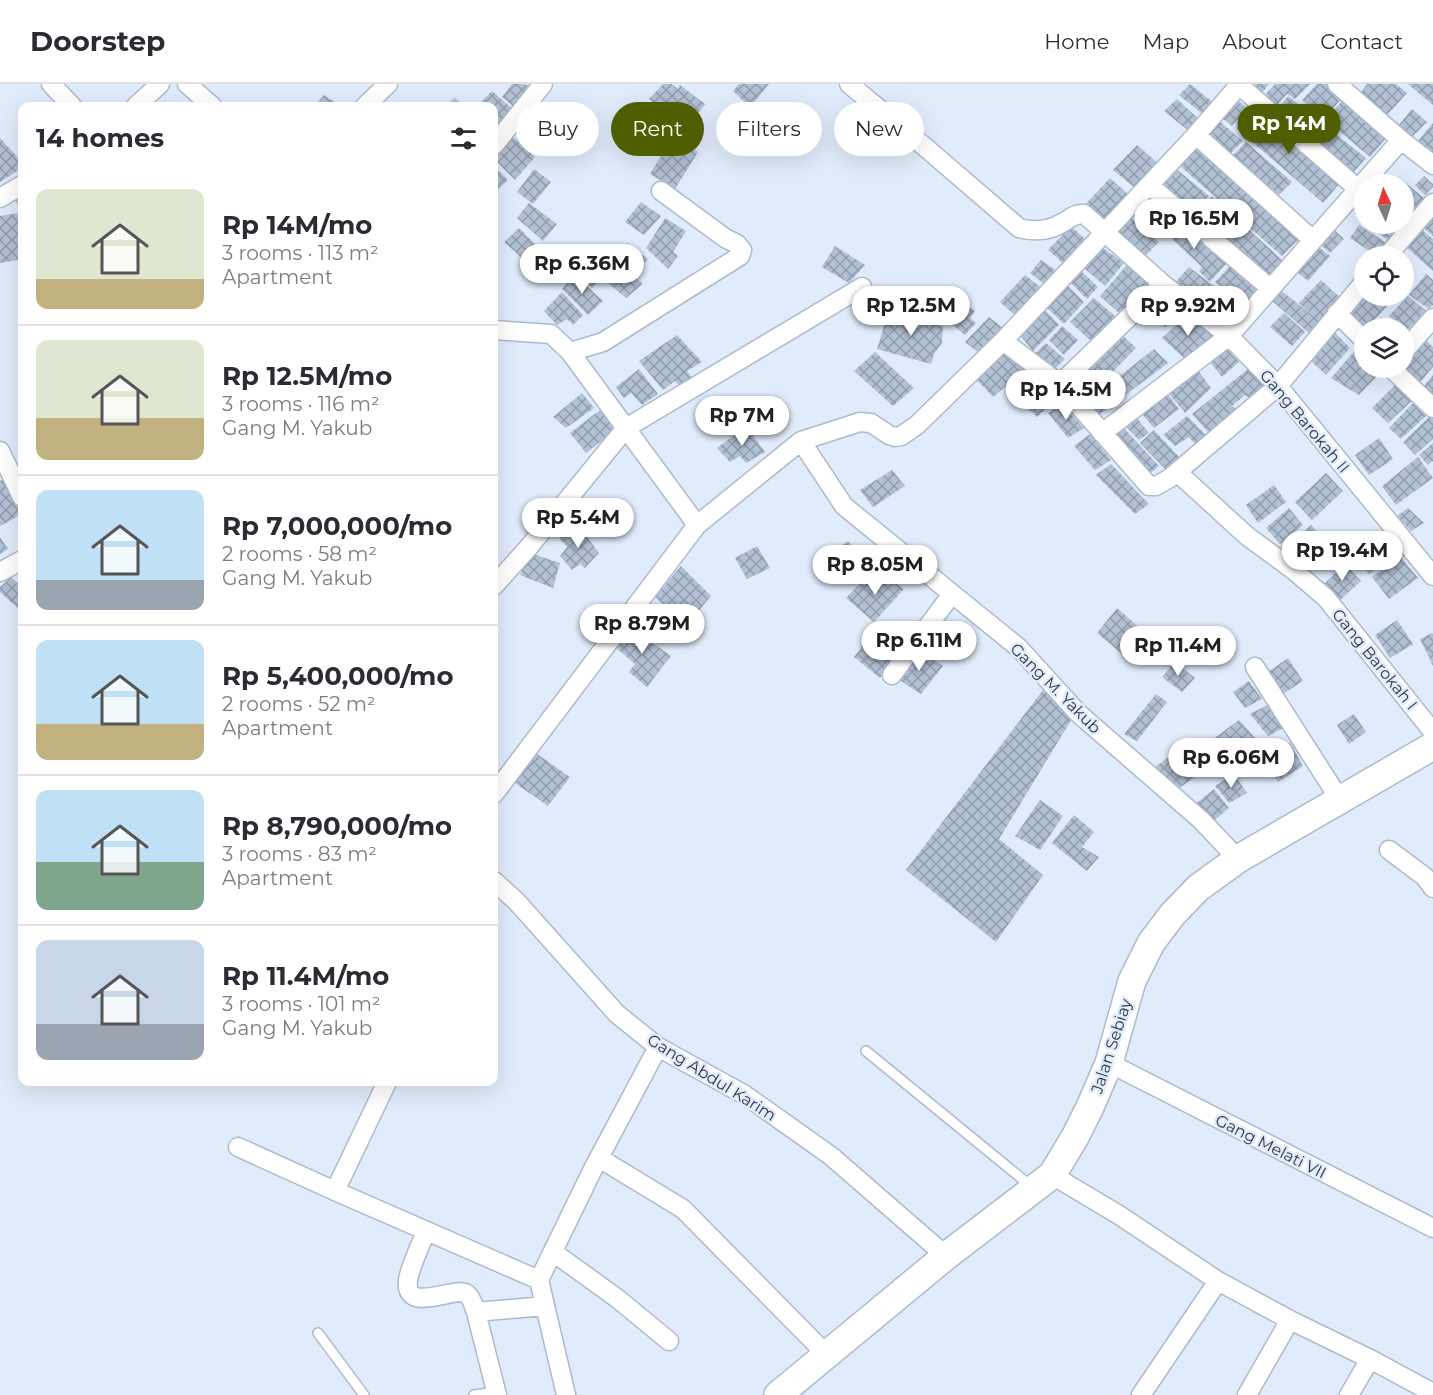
<!DOCTYPE html>
<meta charset="utf-8">
<style>
:root{--surface:#fff;--page:#f7f7f7;--text:#2b2b33;--muted:#7c7c81;--line:#e1e1e2;--accent:#4f5e00}
body{margin:0;font-family:Montserrat,sans-serif;background:var(--page);color:var(--text);height:100vh;display:flex;flex-direction:column;font-size:22px;white-space:nowrap}
*{box-sizing:border-box;margin:0}
p{font-size:20px;color:var(--muted)}
.icon{flex:none;width:33px;height:33px;fill:none;stroke:currentColor;stroke-width:2;stroke-linecap:round;stroke-linejoin:round}
.map{position:relative;flex:1;overflow:hidden}
.side{position:absolute;left:18px;top:18px;width:480px;height:984px;display:flex;flex-direction:column;background:var(--surface);border-radius:12px;box-shadow:0 6px 24px #0002}
.side>*{flex:none}
.hud{position:absolute;left:516px;top:18px;width:570px;height:54px;display:flex;gap:12px}
.needle{width:39px;rotate:356deg}
.buttons{position:absolute;left:1354px;top:90px;display:grid;gap:12px}
.buttons a{display:grid;place-items:center;width:60px;height:60px;border-radius:50%;background:var(--surface);box-shadow:0 6px 24px #0002;font-size:30px}
.price{position:absolute;translate:-50% -51px;padding:0 14px;border-radius:21px;background:#fff;color:#222;font-size:20px;line-height:39px;filter:drop-shadow(0 2px 3px #0008)}
.price::after{content:'';position:absolute;left:50%;top:36px;width:18px;height:14px;margin-left:-9px;background:inherit;clip-path:polygon(0 0,100% 0,50% 100%)}
.price.current{background:var(--accent);color:#fff}
ul{padding:0;list-style:none}
li{display:flex;align-items:center;gap:18px;height:150px;padding:0 18px}
li+li{border-top:2px solid var(--line)}
li span{display:grid;place-items:center;flex:none;width:168px;height:120px;border-radius:12px;color:#555}
li>.icon{margin-inline-start:auto}
span .icon{width:72px;height:72px;fill:#fffc;stroke-width:1}
li b{font-size:26px}
h2{display:flex;justify-content:space-between;align-items:center;height:72px;padding:0 18px;font-size:26px}
.pill{padding:0 21px;border-radius:27px;background:var(--surface);box-shadow:0 6px 24px #0002;font-size:21px;line-height:54px}
.pill.current{background:var(--accent);color:#fff}
header{display:flex;align-items:center;gap:36px;box-sizing:border-box;height:84px;padding:0 30px;background:var(--surface);border-bottom:2px solid var(--line)}
header strong{font-size:28px}
nav{display:flex;gap:33px;margin-inline-start:auto;font-size:21px}
.map>svg:first-child{display:block}
.building{fill:url(#building-cross-hatch)}
.lines{fill:none;stroke-linecap:round;stroke-linejoin:round}
.lane-casing{stroke:#acbacc;stroke-width:12}
.street-casing{stroke:#acbacc;stroke-width:21}
.secondary-casing{stroke:#acbacc;stroke-width:30}
.lane{stroke:#fff;stroke-width:9}
.street{stroke:#fff;stroke-width:18}
.secondary{stroke:#fff;stroke-width:27}
.labels{text-anchor:middle;stroke-width:5;stroke-linejoin:round;paint-order:stroke}
.street-label{font-size:16px;fill:#333840;stroke:#e0ebfb}
</style>
<header>
<strong>Doorstep</strong>
<nav><a>Home</a><a>Map</a><a>About</a><a>Contact</a></nav>
</header>
<div class="map">
<svg width="1433" height="1311" viewBox="0 0 1433 1311">
<defs>
<pattern id="building-cross-hatch" width="8" height="8" patternUnits="userSpaceOnUse" patternTransform="scale(1.5)"><rect width="8" height="8" fill="#b2c0d3"/><path d="M0 0l8 8M0 8l8-8" fill="none" stroke="#919dad"/></pattern>
</defs>
<rect width="100%" height="100%" fill="#e0ebfb"/>
<path class="building" d="M512 0H525L530 3 515 24 502 13Z
M663 0H671L678 5 680 1 705 20 681 52 653 33 659 23 649 15Z
M739 0H769L750 23 733 7Z
M1190 0 1215 20 1204 31 1179 11Z
M1256 0H1269L1261 10 1253 4Z
M1275 0H1310L1295 15 1287 10 1276 22 1264 12Z
M1317 0H1326L1342 14 1324 35 1302 16Z
M1367 0H1396L1407 9 1387 31 1360 10Z
M1408 0H1433V21Z
M492 7 515 27 499 43 494 38V22H477Z
M324 11 341 22H315Z
M1232 12 1247 24 1232 42 1217 30Z
M1288 12 1366 74 1351 91 1278 25Z
M455 14 464 22H446Z
M1177 15 1202 38 1191 49 1164 27Z
M1342 17 1385 55 1370 73 1326 36Z
M1254 24 1341 98 1323 119 1236 44Z
M1412 25 1427 38 1411 54 1398 42Z
M567 32 596 47 583 69 554 53Z
M1217 35 1243 57 1226 74 1201 52Z
M1433 39V70L1418 57Z
M511 51 535 73 515 96 494 75Z
M673 52 698 68 675 105 650 90Z
M0 54 22 78V84L0 98Z
M1246 58 1292 98 1279 111 1233 71Z
M1137 61 1159 80 1135 104 1113 86Z
M1196 62 1299 155 1282 172 1179 81Z
M494 82 508 96 494 109Z
M1175 84 1209 112 1193 126 1161 99Z
M534 85 551 98 533 120 517 108Z
M1424 92 1433 100V103L1425 111 1415 101Z
M1399 93 1425 115 1414 128 1404 119V100H1393Z
M1110 94 1129 111 1103 139 1084 122Z
M22 111V132L15 115Z
M1212 112 1282 176 1268 193 1195 128Z
M641 118 661 132 644 151 625 138Z
M529 119 557 140 543 157 517 134Z
M1404 120 1412 127 1404 136Z
M20 129 22 141V175L0 179V132Z
M1429 131 1433 135V152L1420 141Z
M665 134 686 147 673 168 678 172 668 185 646 164Z
M1131 134 1159 158 1145 172 1117 149Z
M1171 134 1226 180 1210 198 1199 187 1202 183 1160 144Z
M1368 140H1393L1400 146 1390 158Z
M1359 141 1391 162 1381 172H1377L1350 154Z
M1071 142 1085 155 1063 179 1048 166Z
M1330 142 1344 155 1330 169 1316 157Z
M1419 143 1433 155V187L1404 161Z
M519 144 542 167 529 180 504 158Z
M627 159 648 175 635 189 614 173Z
M1314 159 1330 172 1308 197 1292 184Z
M835 162 865 181 849 199 822 183Z
M1103 164 1124 179 1105 202 1085 185Z
M607 171 643 200 626 214 602 194 592 204 582 192Z
M1041 176 1055 186 1043 199 1030 189Z
M1128 180 1150 199 1119 229 1100 212Z
M1231 181 1259 206 1243 221 1215 198Z
M1189 183 1221 207 1204 224 1173 201Z
M1404 184 1414 192 1404 202Z
M1081 187 1098 203 1087 215 1070 198Z
M574 190 603 217 588 231 562 205Z
M1426 190 1433 196V221L1429 225 1409 211Z
M1025 191 1043 205 1017 233 1000 218Z
M1321 196 1343 216 1311 251 1269 214 1278 204 1316 234 1299 219Z
M1066 200 1084 218 1064 240 1046 223Z
M1365 203V212H1380L1390 219 1367 244 1347 235 1352 227 1348 224Z
M948 205 975 227 970 234 976 239 965 251 931 224Z
M1165 207 1184 228 1165 243 1147 223Z
M562 208 583 231 573 241 567 235 557 241 544 227Z
M1223 209 1240 224 1224 242 1207 228Z
M1408 212 1427 227 1406 247 1389 232Z
M1094 214 1116 233 1091 257 1070 238Z
M1044 225 1059 241 1033 267 1020 251Z
M889 226 943 242 942 259 934 270 931 280 877 265Z
M1190 229 1215 255 1185 275 1162 254Z
M1284 229 1305 248 1292 262 1270 243Z
M989 233 1007 247 983 272 965 258Z
M1381 233 1393 244H1370Z
M1062 242 1078 256 1064 271 1049 256Z
M1120 249 1136 264 1084 317 1070 304 1093 276Z
M1335 249 1350 264 1326 291 1311 277Z
M677 251 702 278 687 287 691 293 679 302 675 297 663 306 639 277Z
M1423 253 1433 263V283L1418 301 1400 284H1404V275Z
M1046 259 1065 275 1051 288 1032 272Z
M1223 261 1239 278 1222 293 1206 273Z
M1358 263 1365 269V284H1385L1359 311 1331 294Z
M1154 265 1168 279 1096 333 1084 320Z
M1007 267 1025 286 993 313 976 295Z
M875 268 914 304 893 322 854 287Z
M639 285 658 310 642 321 631 309 624 314 616 303Z
M1197 285 1211 304 1185 329 1166 306Z
M1248 285 1265 302 1251 315 1245 311 1232 322 1237 326 1209 349 1192 330Z
M1028 286 1058 314 1037 333 1021 318 1027 312 1013 299Z
M1433 291V312L1423 303Z
M1396 300 1413 316 1388 339 1372 324Z
M582 309 594 324 566 344 553 333Z
M1167 309 1179 325 1154 344 1142 330Z
M1061 319 1084 344 1068 354 1048 329Z
M1413 319 1426 332 1401 355 1389 344Z
M600 326 616 346 586 369 570 349Z
M1431 331 1433 334V355L1415 371 1403 358Z
M1187 332 1207 352 1197 362 1189 353 1175 362 1163 351Z
M1136 333 1149 349 1139 356 1125 342Z
M1120 340 1159 382 1147 392 1108 349Z
M746 342 765 368 746 379 740 372 730 378 717 364Z
M1154 346 1179 373 1165 385 1140 359Z
M1090 350 1111 376 1095 386 1074 362Z
M1379 354 1393 375 1369 391 1355 371Z
M1433 359V377L1428 381 1419 371Z
M1418 373 1433 394 1396 421 1382 402Z
M1111 380 1149 420 1135 430 1096 391Z
M892 386 905 402 873 423 860 406Z
M1326 389 1343 407 1312 436 1295 418Z
M5 394 22 421V430L0 442V397Z
M1274 401 1286 418 1258 439 1246 421Z
M1289 424 1303 441 1280 460 1266 444Z
M1408 424 1424 439 1411 447 1397 432Z
M578 441 599 469 585 484 580 480 572 486 560 472 567 463 559 454Z
M1311 441 1331 462 1307 484 1288 463Z
M1377 451 1393 470 1369 490 1353 471Z
M0 453 8 465 0 470Z
M848 457 865 479 840 498 822 476Z
M757 462 770 484 747 495 735 474Z
M530 469 560 479 553 504 520 491Z
M1400 472 1418 494 1389 515 1372 493Z
M1345 480 1361 497 1339 517 1324 500Z
M681 482 711 512 687 541 655 513Z
M880 488 904 505 874 538 846 514 863 496 867 500Z
M11 493 22 503V528L0 508V503Z
M1117 524 1142 546 1122 570 1097 549Z
M1397 536 1413 560 1390 574 1375 551Z
M939 538 965 555 948 575 923 557Z
M629 542 671 572 647 603 629 588 635 580 613 561Z
M1221 549 1236 569 1217 580 1202 563Z
M1432 549 1433 550V582L1420 555Z
M869 553 898 575 880 594 854 573Z
M917 565 943 582 921 610 896 594Z
M1288 574 1303 597 1281 611 1268 588Z
M1175 578 1195 594 1182 608 1162 593Z
M1249 597 1262 615 1245 624 1233 608Z
M1043 606 1073 633 999 755 1043 791 996 858 906 786Z
M1156 610 1167 618 1137 657 1124 650Z
M1269 620 1285 643 1268 652 1250 630Z
M1354 630 1366 648 1349 660 1337 641Z
M1239 636 1258 657 1231 675 1213 655Z
M1290 659 1303 682 1278 698 1262 674Z
M533 667 570 693 548 722 512 697Z
M1176 668 1198 691 1175 707 1152 685Z
M1234 690 1247 709 1229 719 1215 702Z
M1214 705 1229 724 1211 739 1194 721Z
M1040 716 1063 732 1040 766 1015 752Z
M1074 731 1094 748 1082 763 1099 773 1087 787 1052 759Z"/>
<g class="lines">
<defs>
<path id="lane" d="M866 967 1032 1103
M318 1249 364 1311
M474 1311 496 1308"/>
<path id="street" d="M51 0 72 22
M187 0 212 22
M849 0 925 63 1019 144C1034 148 1049 147 1062 139 1070 135 1074 129 1084 130L1163 200 1229 252 1278 302 1433 492
M1337 0 1401 56 1433 81
M1239 1 1358 105
M136 22 160 0
M365 22 388 0
M1196 51 1313 156
M494 61 543 0
M1149 101 1270 204
M0 114 22 101
M1387 172 1433 119
M1337 229 1365 257
M494 246 551 250 570 268 697 441
M1003 257 1060 300 1149 402H1156L1170 394 1278 302 1365 197
M1404 267 1433 234
M570 268 603 258 740 172 742 166 737 160 725 154 661 107
M1391 284 1433 324
M1060 300 1163 200
M1102 349 1229 252 1401 56
M801 357 844 422 1019 564 1078 629 1201 736 1238 775
M0 367 22 413
M1177 388 1247 452 1292 485 1326 514 1433 648
M0 488 22 476
M494 502 528 464 626 344 862 203
M1255 583 1340 716
M892 591 951 511
M494 710 697 441 801 357 860 338 871 339 889 351 895 353 901 352 917 341 1003 257 1196 51 1240 0
M1389 766 1425 793 1433 804
M494 797 517 818 617 930 658 963 745 1011 831 1072 946 1172
M1109 979 1433 1144
M238 1063 335 1107 539 1196
M599 1074 683 1125 827 1271
M1052 1091 1119 1131 1218 1197 1290 1236 1370 1275 1433 1309
M335 1107 387 998
M426 1147C421 1161 410 1182 408 1196 404 1232 455 1201 467 1210 472 1214 474 1223 476 1228
M553 1168 618 1215 669 1257
M497 1311 476 1228 545 1222
M566 1311 539 1196 593 1085 658 963
M1141 1311 1218 1197
M1247 1311 1290 1236
M1349 1311 1370 1275"/>
<path id="secondary" d="M778 1311 946 1172 1052 1091 1075 1053 1090 1023 1109 979 1132 897 1151 859 1172 831 1198 804 1238 775 1433 662"/>
</defs>
<use href="#lane" class="lane-casing"/>
<use href="#street" class="street-casing"/>
<use href="#secondary" class="secondary-casing"/>
<use href="#lane" class="lane"/>
<use href="#street" class="street"/>
<use href="#secondary" class="secondary"/>
</g>
<g class="labels">
<g class="street-label">
<text transform="translate(1305 337) rotate(50)" y="6">Gang Barokah II</text>
<text transform="translate(1375 575) rotate(51)" y="6">Gang Barokah I</text>
<text transform="translate(1056 604) rotate(45)" y="6">Gang M. Yakub</text>
<text transform="translate(1111 962) rotate(-72)" y="6">Jalan Sebiay</text>
<text transform="translate(712 993) rotate(32)" y="6">Gang Abdul Karim</text>
<text transform="translate(1271 1062) rotate(27)" y="6">Gang Melati VII</text>
</g>
</g>
</svg>
<div class="buttons">
<a><svg class="needle" viewBox="-14 -14 28 28"><path d="M0-13l5 13h-10z" fill="#e53935"/><path d="M0 13l5-13h-10z" fill="#7c7c81"/></svg></a>
<a><svg class="icon" aria-label="locate" viewBox="0 0 24 24"><circle cx="12" cy="12" r="6"/><path d="M12 2v4M12 18v4M2 12h4M18 12h4"/></svg></a>
<a><svg class="icon" aria-label="layers" viewBox="0 0 24 24"><path d="M12 4l9 5-9 5-9-5zM3 14l9 5 9-5"/></svg></a>
</div>
<b class="price current" style="left:1289px;top:71px">Rp 14M</b>
<b class="price" style="left:1194px;top:166px">Rp 16.5M</b>
<b class="price" style="left:582px;top:211px">Rp 6.36M</b>
<b class="price" style="left:911px;top:253px">Rp 12.5M</b>
<b class="price" style="left:1188px;top:253px">Rp 9.92M</b>
<b class="price" style="left:1066px;top:337px">Rp 14.5M</b>
<b class="price" style="left:742px;top:363px">Rp 7M</b>
<b class="price" style="left:578px;top:465px">Rp 5.4M</b>
<b class="price" style="left:1342px;top:498px">Rp 19.4M</b>
<b class="price" style="left:875px;top:512px">Rp 8.05M</b>
<b class="price" style="left:642px;top:571px">Rp 8.79M</b>
<b class="price" style="left:919px;top:588px">Rp 6.11M</b>
<b class="price" style="left:1178px;top:593px">Rp 11.4M</b>
<b class="price" style="left:1231px;top:705px">Rp 6.06M</b>
<div class="hud">
<a class="pill">Buy</a>
<a class="pill current">Rent</a>
<a class="pill">Filters</a>
<a class="pill">New</a>
</div>
<section class="side">
<h2>14 homes<svg class="icon" aria-label="filters" viewBox="0 0 24 24"><path d="M4 7h16M4 17h16"/><circle cx="9" cy="7" r="2"/><circle cx="15" cy="17" r="2"/></svg></h2>
<ul>
<li><span style="background:linear-gradient(#dfe7d0 75%,#c2b280 0)"><svg class="icon" aria-label="home" viewBox="0 0 24 24"><path d="M3 11l9-7 9 7M6 9v11h12V9"/></svg></span><div><b>Rp 14M/mo</b><p>3 rooms · 113 m²</p><p>Apartment</p></div></li>
<li><span style="background:linear-gradient(#dfe7d0 65%,#c2b280 0)"><svg class="icon" aria-label="home" viewBox="0 0 24 24"><path d="M3 11l9-7 9 7M6 9v11h12V9"/></svg></span><div><b>Rp 12.5M/mo</b><p>3 rooms · 116 m²</p><p>Gang M. Yakub</p></div></li>
<li><span style="background:linear-gradient(#bfe0f5 75%,#9aa5b1 0)"><svg class="icon" aria-label="home" viewBox="0 0 24 24"><path d="M3 11l9-7 9 7M6 9v11h12V9"/></svg></span><div><b>Rp 7,000,000/mo</b><p>2 rooms · 58 m²</p><p>Gang M. Yakub</p></div></li>
<li><span style="background:linear-gradient(#bfe0f5 70%,#c2b280 0)"><svg class="icon" aria-label="home" viewBox="0 0 24 24"><path d="M3 11l9-7 9 7M6 9v11h12V9"/></svg></span><div><b>Rp 5,400,000/mo</b><p>2 rooms · 52 m²</p><p>Apartment</p></div></li>
<li><span style="background:linear-gradient(#bfe0f5 60%,#7fa58c 0)"><svg class="icon" aria-label="home" viewBox="0 0 24 24"><path d="M3 11l9-7 9 7M6 9v11h12V9"/></svg></span><div><b>Rp 8,790,000/mo</b><p>3 rooms · 83 m²</p><p>Apartment</p></div></li>
<li><span style="background:linear-gradient(#c9d6e8 70%,#9aa5b1 0)"><svg class="icon" aria-label="home" viewBox="0 0 24 24"><path d="M3 11l9-7 9 7M6 9v11h12V9"/></svg></span><div><b>Rp 11.4M/mo</b><p>3 rooms · 101 m²</p><p>Gang M. Yakub</p></div></li>
</ul>
</section>
</div>
